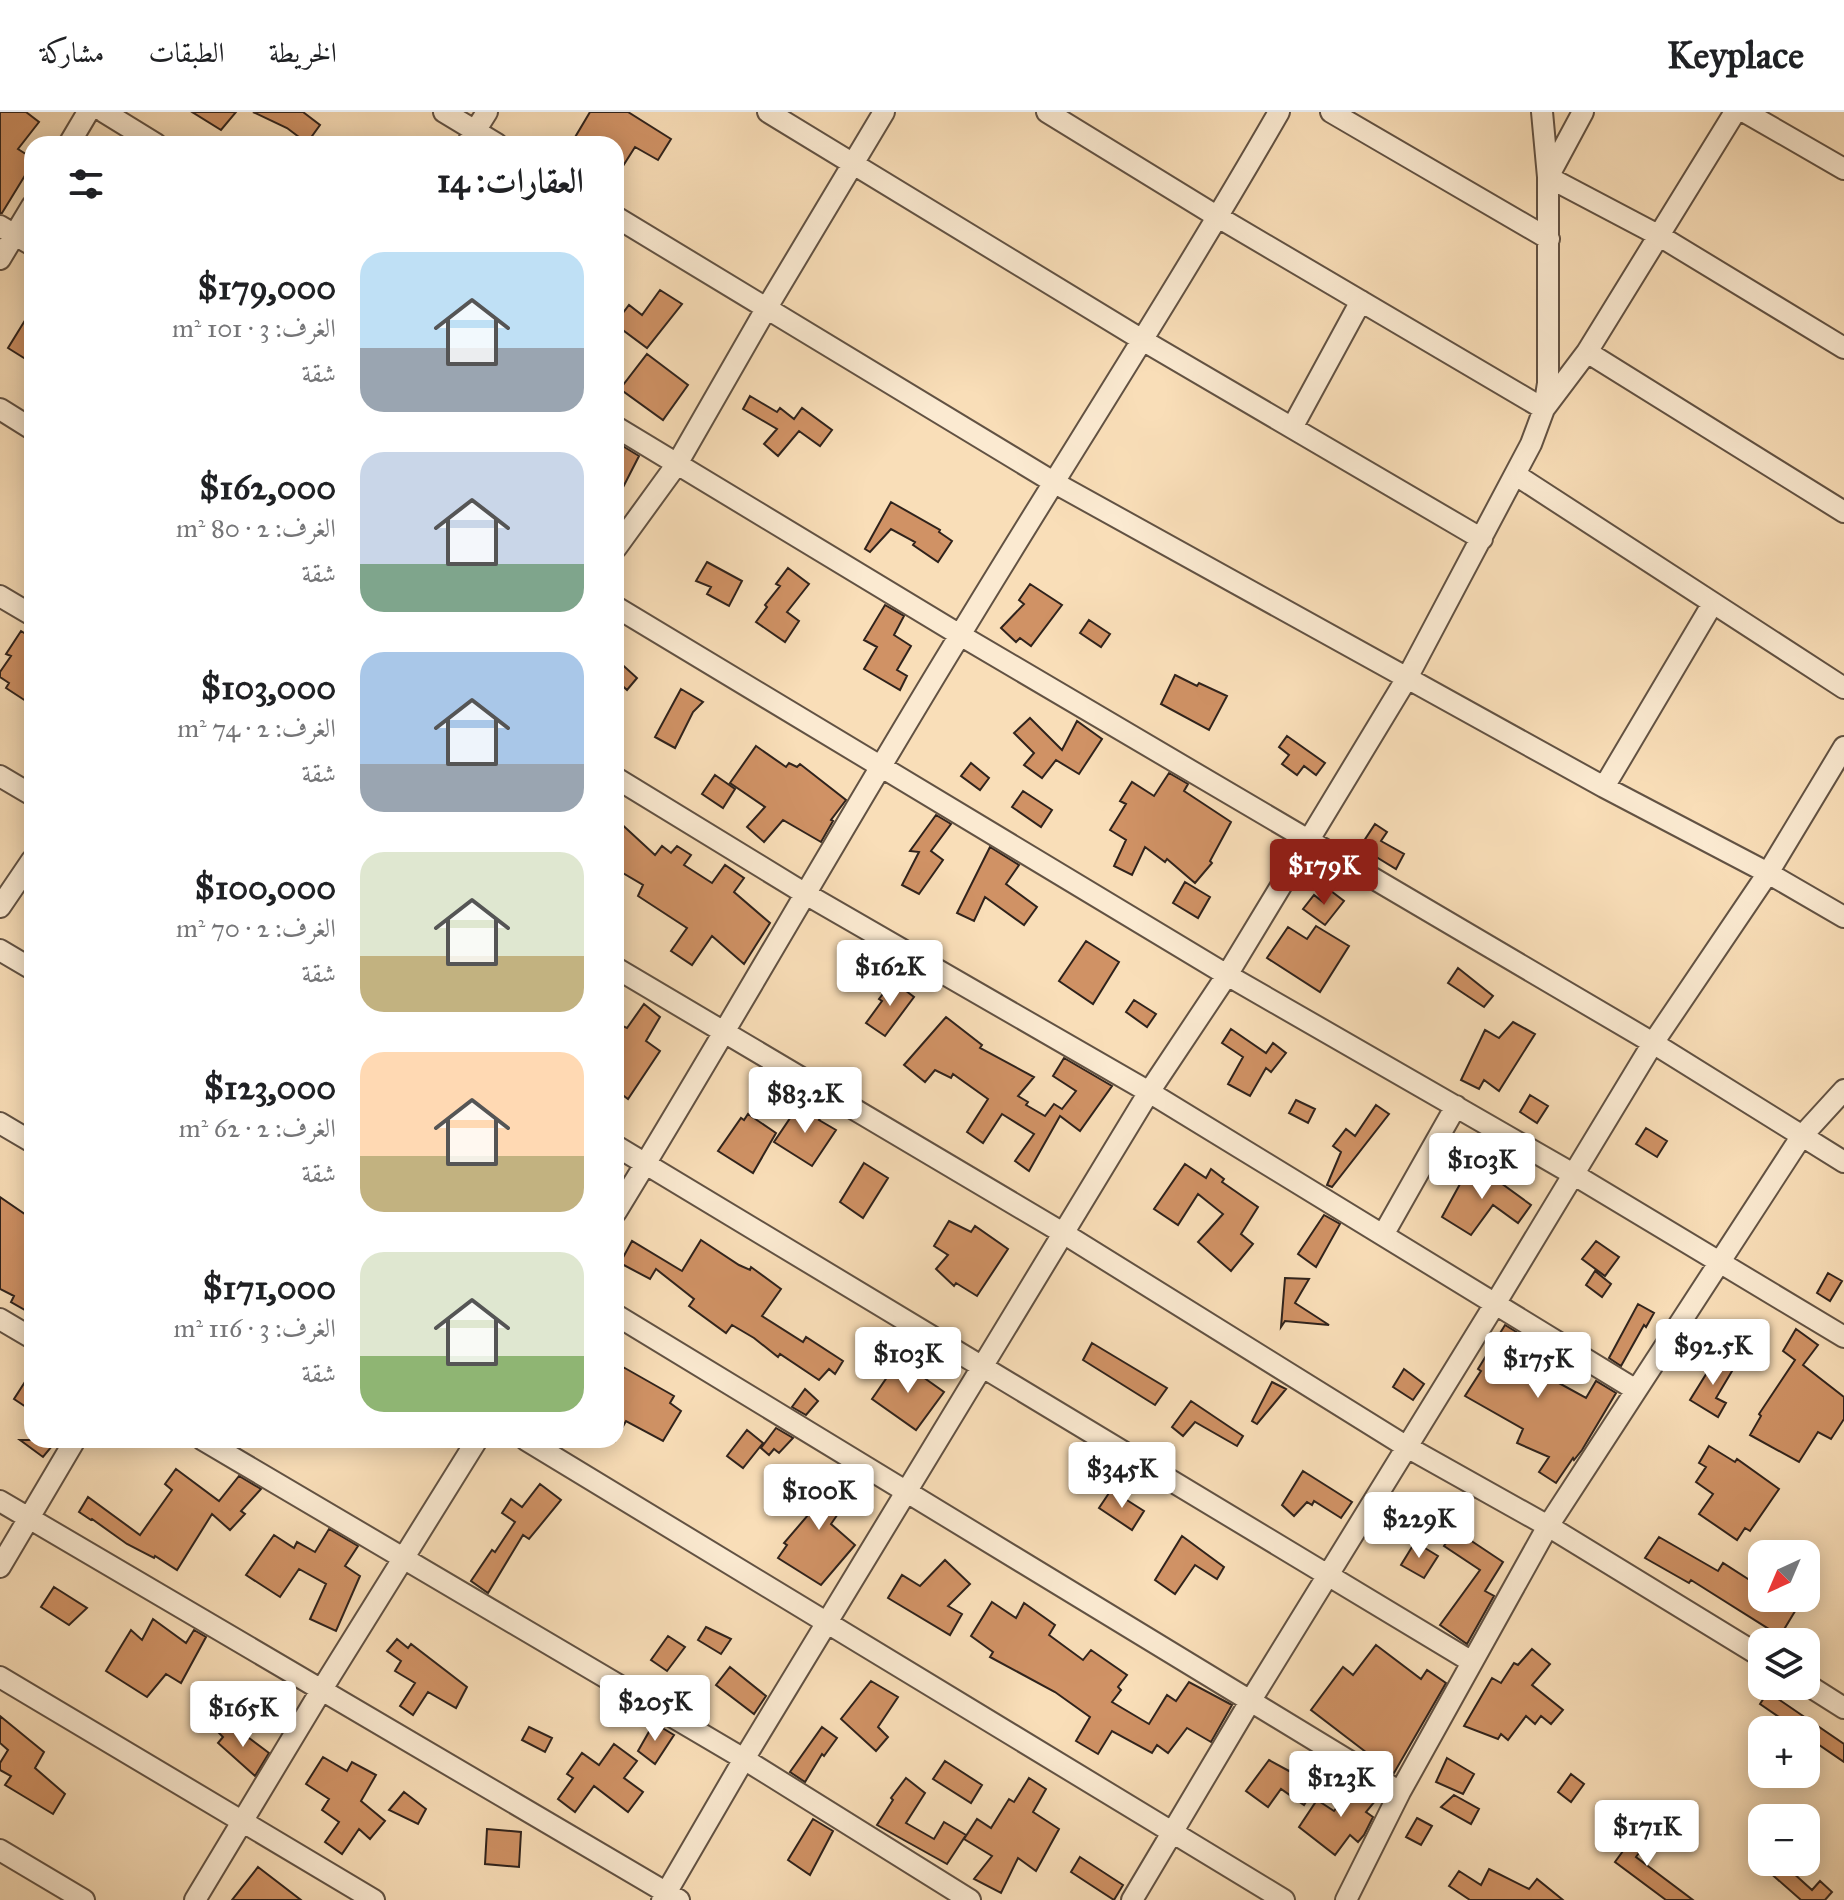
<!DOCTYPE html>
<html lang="ar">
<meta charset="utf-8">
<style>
:root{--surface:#fff;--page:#f2f2f2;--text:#202124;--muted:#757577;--line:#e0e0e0;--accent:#8f2418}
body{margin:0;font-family:"IM FELL Great Primer",Amiri,serif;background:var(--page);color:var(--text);direction:rtl;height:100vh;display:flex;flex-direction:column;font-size:30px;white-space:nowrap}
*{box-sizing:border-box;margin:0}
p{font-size:26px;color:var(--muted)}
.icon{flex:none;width:44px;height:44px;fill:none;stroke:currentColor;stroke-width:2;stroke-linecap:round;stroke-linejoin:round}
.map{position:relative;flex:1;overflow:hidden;direction:ltr}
.details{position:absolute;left:24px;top:24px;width:600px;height:1312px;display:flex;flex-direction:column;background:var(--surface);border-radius:24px;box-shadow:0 4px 20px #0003;direction:rtl}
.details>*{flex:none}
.needle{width:52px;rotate:224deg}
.controls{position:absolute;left:1748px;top:1428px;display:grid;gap:16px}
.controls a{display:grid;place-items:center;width:72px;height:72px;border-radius:16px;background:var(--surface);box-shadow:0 4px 20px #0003;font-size:40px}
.price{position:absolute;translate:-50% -68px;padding:0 18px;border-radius:8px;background:#fff;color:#222;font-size:26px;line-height:52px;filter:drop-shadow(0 2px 4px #0008)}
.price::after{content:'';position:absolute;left:50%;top:48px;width:24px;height:18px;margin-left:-12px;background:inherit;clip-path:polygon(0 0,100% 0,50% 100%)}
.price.on{background:var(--accent);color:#fff}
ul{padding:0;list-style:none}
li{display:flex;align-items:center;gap:24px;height:200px;padding:0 40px}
li span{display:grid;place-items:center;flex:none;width:224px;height:160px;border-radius:24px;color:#555}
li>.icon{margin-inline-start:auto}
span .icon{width:96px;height:96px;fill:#fffc;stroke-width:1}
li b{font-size:34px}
h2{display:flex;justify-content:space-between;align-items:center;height:96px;padding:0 40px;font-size:34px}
header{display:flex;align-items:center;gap:48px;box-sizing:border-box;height:112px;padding:0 40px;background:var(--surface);border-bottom:2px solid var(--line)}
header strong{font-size:38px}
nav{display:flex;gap:44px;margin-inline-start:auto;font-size:28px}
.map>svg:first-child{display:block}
.building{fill:#d09265;stroke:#30231c;stroke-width:2}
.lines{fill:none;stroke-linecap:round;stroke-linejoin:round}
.street-casing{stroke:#625243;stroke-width:24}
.street{stroke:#fbead1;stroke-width:20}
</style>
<header>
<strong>Keyplace</strong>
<nav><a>الخريطة</a><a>الطبقات</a><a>مشاركة</a></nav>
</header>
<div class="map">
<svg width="1844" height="1788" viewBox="0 0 1844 1788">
<rect width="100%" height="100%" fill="#f9deb8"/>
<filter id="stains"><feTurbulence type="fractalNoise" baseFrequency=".0025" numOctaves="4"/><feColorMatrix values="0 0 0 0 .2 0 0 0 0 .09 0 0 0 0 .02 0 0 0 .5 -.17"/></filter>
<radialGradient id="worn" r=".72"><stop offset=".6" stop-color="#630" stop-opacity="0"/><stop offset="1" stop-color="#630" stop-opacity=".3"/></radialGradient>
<path class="building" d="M0 0H26L39 10 18 37 32 46V52L2 101H0Z
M192 0H236L221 18Z
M253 0H303L320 13 307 31 287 16Z
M590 0H628L671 27 658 48 635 35 616 65V32H583L574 27Z
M660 178 682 192 647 236 616 213V210L629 193 642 203Z
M32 197V251L8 236Z
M647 242 688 273 663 308 620 277Z
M750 284 777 300 780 296 794 307 802 296 832 318 820 334 799 319 778 344 764 332 777 317 743 297Z
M616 330 639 344 616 389Z
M891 390 940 418 939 420 952 429 938 450 913 433 915 430 891 417 870 440 865 437Z
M707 450 742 469 729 494 707 482 711 475 696 469Z
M788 456 809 472 787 500 799 509 785 530 756 510 767 495 765 493 780 474 776 472Z
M1030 472 1062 493 1031 534 1020 526 1016 530 1001 516 1024 492 1019 488Z
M885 493 904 504 894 523 911 534 897 558 907 564 900 578 864 557 877 535 864 528Z
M1089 508 1110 522 1101 535 1080 521Z
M21 519 32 526V593L6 576 9 571 0 565V560L11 544 6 542Z
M616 547 637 566 627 578 616 568Z
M1175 563 1197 574 1199 571 1227 584 1209 618 1161 592Z
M681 577 703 590 693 600 675 636 655 625Z
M1030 606 1062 638 1077 609 1102 627 1079 662 1056 648 1042 666 1024 653 1034 641 1014 621Z
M1287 624 1325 651 1316 663 1304 654 1297 663 1282 652 1289 643 1279 635Z
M756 634 786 655 789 651 797 655 800 652 846 688 831 708 833 709 821 730 783 708 764 730 747 715 765 695 730 671Z
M971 651 989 666 980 678 961 664Z
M1169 661 1188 672 1184 679 1231 710 1210 749 1212 751 1195 771 1167 747 1165 750 1145 735 1132 763 1114 754 1126 728 1110 718 1126 692 1120 689 1132 670 1154 684Z
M715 663 735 677 723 696 702 682Z
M1023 679 1052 698 1041 715 1012 695Z
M936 703 951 712 931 739 943 748 919 782 902 773 919 740 910 739Z
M616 707 655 743 662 734 671 741 677 734 691 743 684 753 712 771 725 753 744 766 734 780 770 811 744 852 712 824 692 853 671 839 687 816 638 784 643 773 616 757Z
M1375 712 1387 720 1381 729 1404 742 1396 757 1360 735Z
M990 735 1019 753 1006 772 1037 795 1024 813 985 785 974 809 957 801Z
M1185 770 1210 785 1198 806 1173 791Z
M1331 779 1344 789 1325 813 1303 797 1314 783 1323 790Z
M1316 814 1349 834 1320 880 1267 846 1288 815 1307 827Z
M1086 829 1119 850 1093 892 1059 869Z
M1458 856 1493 884 1484 895 1448 871Z
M893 869 914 885 885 924 866 911 882 889 879 887Z
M1134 888 1156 902 1147 915 1126 900Z
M644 892 660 905 646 929 660 939 628 987 616 978V911L627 916Z
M946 905 982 933 980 936 1034 965 1018 984 1028 990 1026 993 1045 1004 1054 992 1062 997 1076 979 1053 964 1064 946 1112 974 1080 1019 1060 1004 1029 1059 1015 1049 1034 1022 1002 1002 983 1031 967 1020 988 987 953 962 951 966 935 958 925 970 904 953Z
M1513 910 1535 922 1499 979 1484 968 1479 977 1461 968 1485 918 1499 926Z
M1231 917 1266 941 1273 931 1286 941 1271 960 1266 956 1250 984 1228 972 1243 945 1222 931Z
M1530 983 1548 994 1537 1011 1520 1000Z
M1296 988 1315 997 1308 1011 1289 1001Z
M801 990 822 1004 819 1008 836 1018 812 1054 774 1030Z
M1376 993 1389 1002 1332 1075 1327 1073 1341 1040 1333 1034 1346 1017 1355 1024Z
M748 1002 776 1021 753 1061 718 1039 741 1006 744 1008Z
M1646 1016 1667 1029 1657 1045 1636 1032Z
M1472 1050 1531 1093 1518 1111 1493 1093 1471 1123 1442 1105Z
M864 1051 888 1066 863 1106 840 1090Z
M1185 1052 1206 1066 1211 1057 1224 1067 1222 1070 1258 1095 1241 1122 1253 1132 1231 1159 1198 1130 1223 1102 1198 1082 1178 1113 1154 1097Z
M0 1085 32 1107V1202L11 1190 14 1184 0 1177Z
M1324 1103 1340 1112 1316 1155 1298 1142Z
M949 1109 971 1120 975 1114 1008 1137 977 1184 956 1171 954 1174 936 1157 948 1143 934 1134Z
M701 1128 739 1153 750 1158 751 1155 781 1177 762 1204 803 1230 806 1225 843 1249 835 1262 829 1257 819 1268 780 1242 778 1245 754 1226 732 1213 726 1221 689 1194 694 1187 656 1157 650 1167 620 1151 632 1129 682 1159Z
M1596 1129 1619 1145 1605 1164 1582 1147Z
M1595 1159 1611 1172 1602 1185 1586 1173Z
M1828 1161 1842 1169 1830 1189 1817 1181Z
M1285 1166 1309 1167 1295 1191 1329 1213 1285 1209 1281 1215Z
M1638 1192 1654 1201 1646 1215 1644 1213 1621 1254 1609 1246Z
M1505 1213 1567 1251 1557 1270 1586 1286 1596 1269 1616 1281 1582 1338 1574 1348 1573 1346 1556 1371 1539 1360 1549 1345 1517 1331 1523 1317 1465 1284 1481 1259 1478 1257Z
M1796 1217 1818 1233 1803 1253 1844 1285V1307L1831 1327 1818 1320 1799 1350 1750 1323 1761 1304 1759 1302 1795 1248 1783 1239Z
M1092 1231 1167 1276 1155 1293 1083 1248Z
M1718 1243 1735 1254 1716 1286 1726 1291 1718 1305 1690 1288Z
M899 1248 944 1280 916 1318 872 1287Z
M623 1255 674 1284 670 1291 681 1299 663 1329 626 1309 616 1327V1266Z
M1404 1257 1424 1272 1413 1288 1393 1275Z
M32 1259V1299L14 1287Z
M1272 1270 1286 1277 1257 1312 1252 1309Z
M805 1277 818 1289 806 1303 792 1295Z
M1191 1289 1243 1324 1237 1334 1195 1310 1183 1324 1172 1315Z
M776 1316 793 1326 779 1341 774 1337 769 1343 761 1336Z
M747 1318 763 1331 743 1356 727 1344Z
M20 1328H57L43 1345Z
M1709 1334 1735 1350 1737 1347 1779 1377 1750 1419 1745 1416 1737 1428 1699 1402 1713 1382 1696 1370 1706 1355 1699 1351Z
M176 1357 219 1389 239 1364 261 1377 241 1399 245 1402 230 1418 212 1402 177 1458 155 1444 154 1446 127 1432 92 1407 91 1408 79 1400 88 1385 140 1423 172 1378 165 1372Z
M817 1358 851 1383 831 1412 855 1433 821 1473 778 1446 787 1433 784 1431 815 1395 799 1384Z
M1303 1359 1352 1390 1341 1406 1314 1389 1312 1393 1307 1390 1294 1404 1282 1393Z
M540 1372 561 1388 529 1427 523 1423 488 1481 471 1469 492 1438 495 1440 515 1410 502 1401 511 1387 522 1395Z
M1111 1378 1144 1399 1132 1418 1099 1396Z
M329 1417 358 1434 345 1454 360 1464 336 1519 310 1507 326 1472 299 1457 280 1485 246 1463 274 1423 294 1436 297 1430 315 1440Z
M1455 1418 1503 1450 1485 1479 1494 1484 1467 1532 1440 1513 1480 1458 1444 1434Z
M1182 1424 1224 1455 1217 1467 1195 1453 1175 1482 1155 1468Z
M1659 1425 1718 1459 1723 1451 1762 1476V1486H1803L1780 1524 1691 1468 1689 1471 1645 1446Z
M1415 1430 1438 1444 1424 1466 1401 1453Z
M945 1448 970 1472 948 1494 962 1502 950 1523 888 1486 902 1463 920 1474Z
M54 1475 87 1496 69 1513 41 1495Z
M992 1490 1016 1506 1024 1491 1055 1513 1049 1523 1083 1548 1091 1538 1127 1563 1118 1575 1121 1578 1112 1590 1149 1612 1167 1583 1176 1589 1189 1570 1232 1593 1211 1630 1187 1616 1168 1641 1157 1633 1152 1641 1112 1619 1098 1642 1076 1629 1090 1605 1055 1580 990 1545 993 1540 971 1524Z
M153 1507 186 1531 194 1518 206 1525 181 1571 166 1562 147 1585 106 1559 131 1518 142 1528Z
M706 1515 731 1527 721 1542 698 1528Z
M668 1524 685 1535 667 1559 651 1548Z
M397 1527 408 1536 411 1532 467 1575 456 1596 428 1580 413 1603 400 1594 415 1571 395 1559 401 1549 387 1539Z
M1376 1533 1421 1567 1427 1558 1446 1571 1394 1661 1373 1649 1375 1647 1311 1598 1343 1555 1353 1563Z
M1532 1537 1550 1552 1532 1573 1563 1598 1551 1612 1541 1604 1535 1612 1526 1604 1508 1628 1501 1622 1498 1627 1464 1614 1492 1566 1501 1571 1514 1551 1518 1553Z
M730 1555 766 1584 754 1602 716 1573Z
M871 1569 898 1585 878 1615 888 1625 876 1639 841 1607Z
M1768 1580 1844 1632V1650L1806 1624V1618H1798L1760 1592Z
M0 1604 44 1640 35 1656 65 1682 53 1702 5 1673 11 1664 0 1658V1651L8 1638 0 1631Z
M228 1610 269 1641 255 1664 218 1631 223 1625 219 1621Z
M654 1611 674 1623 655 1652 638 1639Z
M529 1615 552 1626 545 1640 522 1628Z
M822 1615 837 1626 824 1644 822 1642 805 1670 790 1660Z
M614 1632 637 1649 624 1666 643 1680 628 1700 594 1674 575 1700 558 1687 573 1666 567 1662 582 1641 599 1653Z
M323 1645 347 1659 352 1650 376 1663 361 1689 385 1709 370 1727 359 1717 342 1742 325 1730 339 1710 322 1698 329 1687 306 1672Z
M1447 1646 1474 1662 1463 1682 1436 1670Z
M1269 1648 1289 1659 1295 1656 1318 1671 1304 1693 1281 1677 1268 1695 1246 1679Z
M945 1649 982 1673 971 1691 933 1667Z
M1571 1662 1584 1672 1571 1690 1558 1680Z
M906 1666 925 1681 906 1711 934 1727 944 1710 966 1723 947 1752 877 1713 893 1688 891 1686Z
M1029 1666 1046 1677 1033 1700 1059 1717 1036 1759 1018 1746 1001 1781 974 1767 992 1744 964 1727 977 1707 991 1716 1009 1687 1014 1690Z
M1357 1669 1380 1683 1366 1700 1373 1705 1364 1723 1358 1730 1350 1723 1335 1743 1299 1715 1317 1688 1334 1699Z
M404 1680 426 1697 418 1712 389 1698Z
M1454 1683 1479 1697 1471 1712 1441 1695Z
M1417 1706 1432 1714 1421 1733 1406 1725Z
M813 1707 833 1719 810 1763 788 1748Z
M1642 1713 1653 1722 1636 1745 1693 1788H1666L1615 1750Z
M487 1717 521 1720 519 1755 485 1752Z
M1080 1745 1123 1773 1114 1788 1071 1760Z
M1776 1750H1781L1812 1778 1820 1769 1832 1780 1825 1788H1801L1768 1759Z
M258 1755 301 1788H232Z
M1489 1757 1529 1777 1537 1767 1563 1788H1470L1449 1774 1459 1759 1481 1773Z"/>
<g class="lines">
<defs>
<path id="street" d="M104 0 156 32
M444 0 497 32
M768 0 1144 229 1482 427
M1047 0 1218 105 1544 297 1587 240 1735 0
M1331 0 1549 127
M1583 0 1548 65 1658 123 1844 236
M1745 0 1844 57
M69 32 88 0
M467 32 487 0
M616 105 1055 371 1604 675 1768 761 1844 805
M0 114 32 133
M0 147 32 94
M1587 240 1844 400
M0 297 32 317
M1293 314 1361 189
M616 315 960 523 1653 931 1844 1050
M1516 363 1844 576
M616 436 677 352 766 197 884 0
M0 484 32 503
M616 495 1227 863 1573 1062 1844 1225
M0 664 32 683
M616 666 804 781 1149 980 1636 1278
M1604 675 1713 491
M0 795 32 748
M0 838 32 857
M616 856 1063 1121 1407 1335 1548 1414 1762 1545
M0 1011 32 1030
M616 1034 1472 1550
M616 1100C733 909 843 714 960 523 1066 348 1177 177 1279 0
M1383 1123 1456 994
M616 1203 1400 1680
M0 1207 32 1226
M203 1328 744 1647 970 1788
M526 1328 1284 1788
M0 1389 679 1788
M0 1455 75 1328
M0 1565 374 1788
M1806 1572 1844 1596
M0 1738 84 1788
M195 1788 322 1577 477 1328
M662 1788 744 1647 1149 980 1227 863 1407 566 1531 332 1544 297 1548 271V65L1542 0
M1132 1788 1251 1588 1495 1192 1653 931 1768 761 1844 635
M1346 1788 1400 1680 1548 1414 1801 1025 1844 978"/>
</defs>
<use href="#street" class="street-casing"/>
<use href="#street" class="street"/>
</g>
<rect width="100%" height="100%" filter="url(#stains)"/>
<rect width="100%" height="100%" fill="url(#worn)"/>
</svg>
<div class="controls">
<a><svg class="needle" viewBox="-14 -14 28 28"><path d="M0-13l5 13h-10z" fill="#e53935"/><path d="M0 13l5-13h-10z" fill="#757577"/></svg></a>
<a><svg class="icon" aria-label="layers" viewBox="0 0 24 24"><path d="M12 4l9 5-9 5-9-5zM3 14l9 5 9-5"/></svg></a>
<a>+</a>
<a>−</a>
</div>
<b class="price on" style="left:1324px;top:795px">$179K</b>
<b class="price" style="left:890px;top:896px">$162K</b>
<b class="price" style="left:805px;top:1023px">$83.2K</b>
<b class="price" style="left:1482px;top:1089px">$103K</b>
<b class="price" style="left:1713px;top:1275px">$92.5K</b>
<b class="price" style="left:908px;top:1283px">$103K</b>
<b class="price" style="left:1538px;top:1288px">$175K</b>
<b class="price" style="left:1122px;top:1398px">$345K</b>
<b class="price" style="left:819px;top:1420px">$100K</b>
<b class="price" style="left:1419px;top:1448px">$229K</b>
<b class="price" style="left:655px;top:1631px">$205K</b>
<b class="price" style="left:243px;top:1637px">$165K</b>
<b class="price" style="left:1341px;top:1707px">$123K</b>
<b class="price" style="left:1647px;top:1756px">$171K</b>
<section class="details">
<h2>العقارات: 14<svg class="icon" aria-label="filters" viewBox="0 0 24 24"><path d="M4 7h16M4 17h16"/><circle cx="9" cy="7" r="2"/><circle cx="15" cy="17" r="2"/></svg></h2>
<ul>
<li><span style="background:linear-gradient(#bfe0f5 60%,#9aa5b1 0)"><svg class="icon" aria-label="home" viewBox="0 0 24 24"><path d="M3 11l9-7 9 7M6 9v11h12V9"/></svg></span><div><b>$179,000</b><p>الغرف: 3 · 101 m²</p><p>شقة</p></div></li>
<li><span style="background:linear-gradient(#c9d6e8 70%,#7fa58c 0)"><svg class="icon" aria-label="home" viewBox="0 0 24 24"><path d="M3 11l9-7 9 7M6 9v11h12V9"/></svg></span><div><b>$162,000</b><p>الغرف: 2 · 80 m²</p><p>شقة</p></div></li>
<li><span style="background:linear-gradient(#a9c7e8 70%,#9aa5b1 0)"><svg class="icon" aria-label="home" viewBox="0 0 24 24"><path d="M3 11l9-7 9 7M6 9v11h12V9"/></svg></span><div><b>$103,000</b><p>الغرف: 2 · 74 m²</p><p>شقة</p></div></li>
<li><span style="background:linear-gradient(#dfe7d0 65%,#c2b280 0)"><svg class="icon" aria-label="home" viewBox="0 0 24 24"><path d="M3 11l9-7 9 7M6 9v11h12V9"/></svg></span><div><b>$100,000</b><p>الغرف: 2 · 70 m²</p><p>شقة</p></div></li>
<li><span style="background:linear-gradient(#ffd9b3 65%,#c2b280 0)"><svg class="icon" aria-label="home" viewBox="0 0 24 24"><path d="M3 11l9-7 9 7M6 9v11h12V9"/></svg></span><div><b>$123,000</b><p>الغرف: 2 · 62 m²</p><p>شقة</p></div></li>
<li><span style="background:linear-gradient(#dfe7d0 65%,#8fb573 0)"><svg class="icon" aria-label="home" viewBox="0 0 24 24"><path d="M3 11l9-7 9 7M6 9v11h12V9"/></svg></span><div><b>$171,000</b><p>الغرف: 3 · 116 m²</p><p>شقة</p></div></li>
</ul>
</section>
</div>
